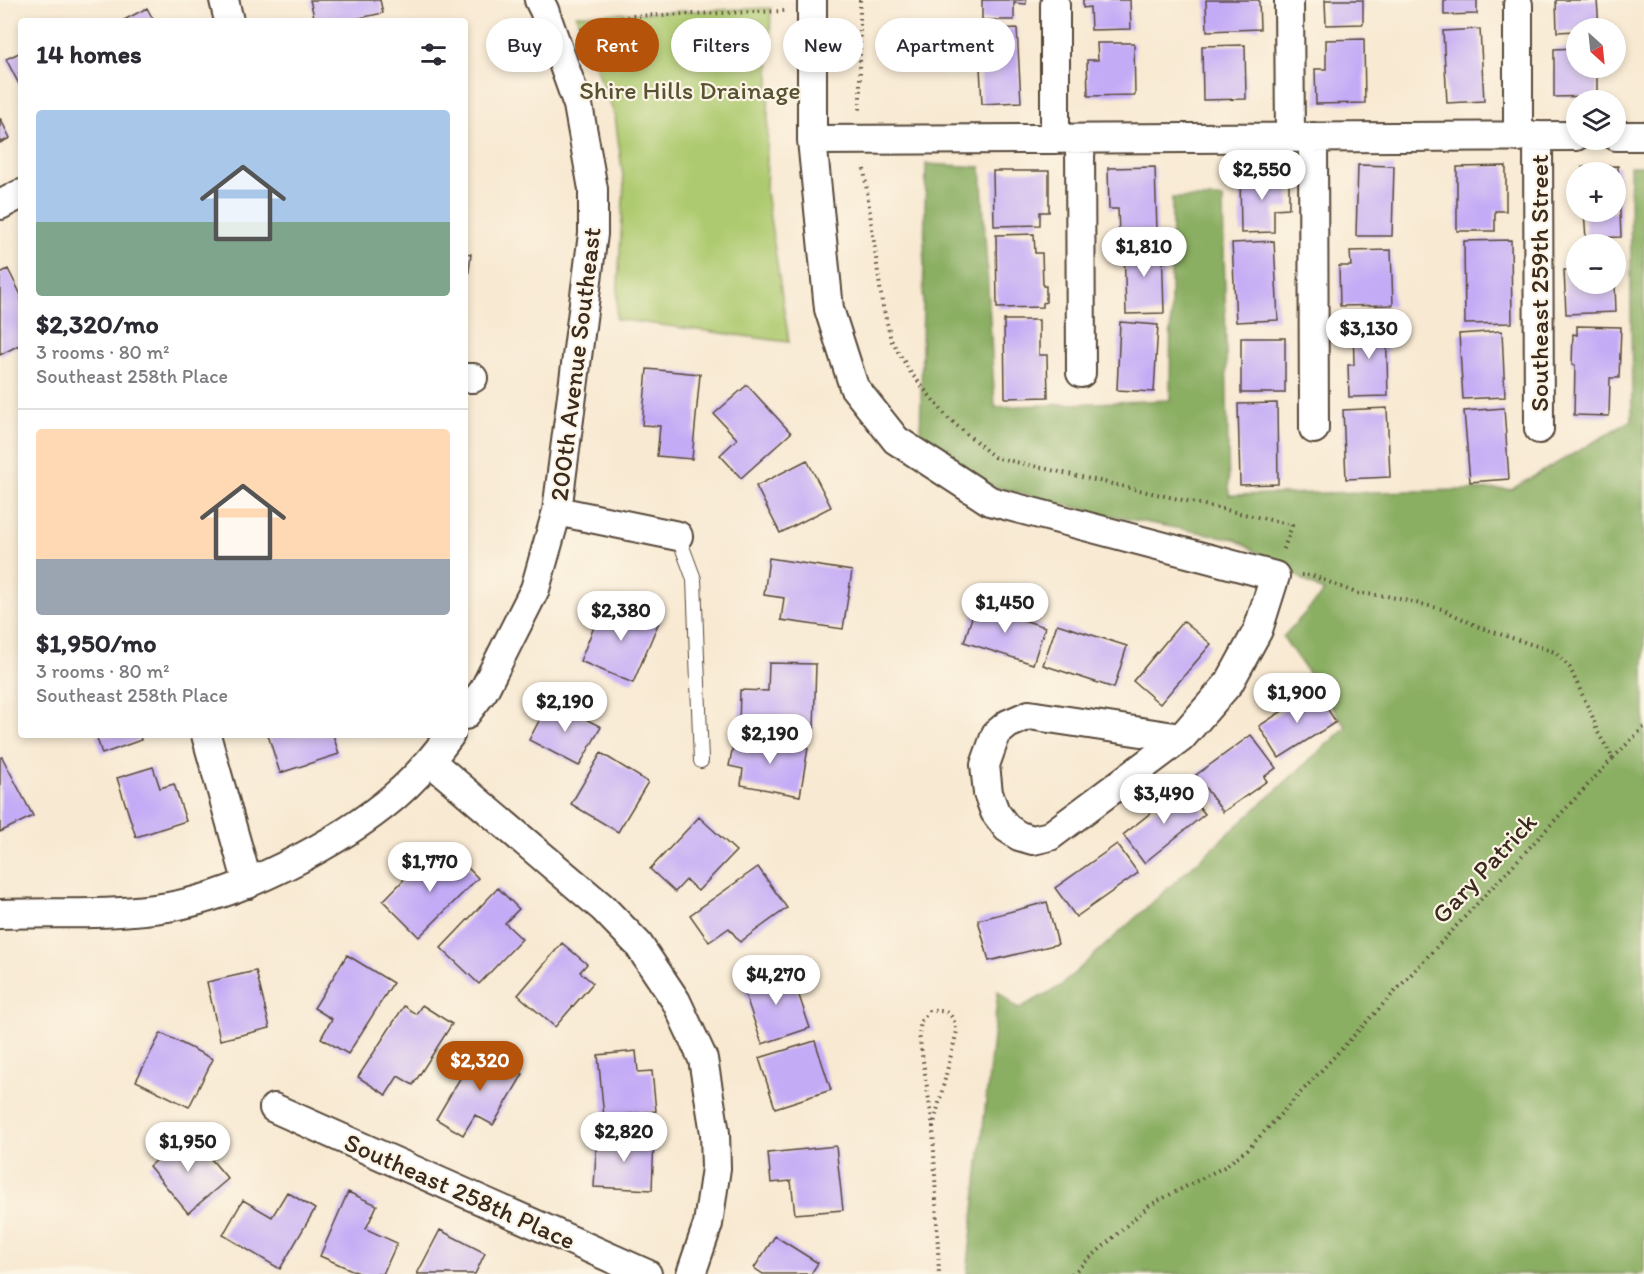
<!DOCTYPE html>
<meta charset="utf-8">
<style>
:root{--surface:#fff;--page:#f2f2f3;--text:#2b2b33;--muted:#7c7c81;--line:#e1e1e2;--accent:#b45309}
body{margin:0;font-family:Itim,sans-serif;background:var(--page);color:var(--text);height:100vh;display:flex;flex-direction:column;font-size:22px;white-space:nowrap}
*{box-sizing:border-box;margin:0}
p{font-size:20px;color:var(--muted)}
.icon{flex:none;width:33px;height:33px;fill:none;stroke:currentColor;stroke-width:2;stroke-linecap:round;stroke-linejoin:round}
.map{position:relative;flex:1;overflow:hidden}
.sheet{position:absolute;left:18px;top:18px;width:450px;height:720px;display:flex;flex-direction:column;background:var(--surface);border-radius:6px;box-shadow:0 3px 9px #0003}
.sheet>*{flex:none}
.top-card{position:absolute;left:486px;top:18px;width:570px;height:54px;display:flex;gap:12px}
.needle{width:39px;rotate:153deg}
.buttons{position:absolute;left:1566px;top:18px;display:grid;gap:12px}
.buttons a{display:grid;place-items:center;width:60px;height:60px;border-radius:50%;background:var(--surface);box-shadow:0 3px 9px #0003;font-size:30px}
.price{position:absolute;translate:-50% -51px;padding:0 14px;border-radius:21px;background:#fff;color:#222;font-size:20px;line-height:39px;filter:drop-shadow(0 2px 3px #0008)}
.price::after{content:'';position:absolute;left:50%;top:36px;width:18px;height:14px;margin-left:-9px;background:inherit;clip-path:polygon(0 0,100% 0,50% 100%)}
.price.selected{background:var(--accent);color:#fff}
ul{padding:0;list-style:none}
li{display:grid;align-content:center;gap:12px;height:318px;padding:0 18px}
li+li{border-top:2px solid var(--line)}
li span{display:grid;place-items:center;height:186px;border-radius:6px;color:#555}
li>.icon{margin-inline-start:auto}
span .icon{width:108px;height:108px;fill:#fffc;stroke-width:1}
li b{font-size:26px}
h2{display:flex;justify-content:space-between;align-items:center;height:72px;padding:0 18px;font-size:26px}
.tag{padding:0 21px;border-radius:27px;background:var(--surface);box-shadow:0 3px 9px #0003;font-size:21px;line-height:54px}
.tag.selected{background:var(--accent);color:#fff}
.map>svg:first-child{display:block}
.green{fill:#aeca70;stroke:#747a47;stroke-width:1.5}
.forest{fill:#8aae62;stroke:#626c40;stroke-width:1.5}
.building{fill:#c4abf6}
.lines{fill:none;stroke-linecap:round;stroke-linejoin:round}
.lane-casing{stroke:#574739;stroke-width:16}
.street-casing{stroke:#574739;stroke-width:32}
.path{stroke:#574739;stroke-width:4;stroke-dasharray:1.5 4.5;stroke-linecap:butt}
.lane{stroke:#fff;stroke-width:14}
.street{stroke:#fff;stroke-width:28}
.labels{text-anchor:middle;stroke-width:4.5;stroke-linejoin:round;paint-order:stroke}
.park-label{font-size:26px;fill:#585232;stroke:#fcf5e5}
.street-label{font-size:26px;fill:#3b2a1e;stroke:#fcf5e5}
</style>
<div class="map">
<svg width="1644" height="1274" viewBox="0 0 1644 1274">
<rect width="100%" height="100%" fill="#fcf5e5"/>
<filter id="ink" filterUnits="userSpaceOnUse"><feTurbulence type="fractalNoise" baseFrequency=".0167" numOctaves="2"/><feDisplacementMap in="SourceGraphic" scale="12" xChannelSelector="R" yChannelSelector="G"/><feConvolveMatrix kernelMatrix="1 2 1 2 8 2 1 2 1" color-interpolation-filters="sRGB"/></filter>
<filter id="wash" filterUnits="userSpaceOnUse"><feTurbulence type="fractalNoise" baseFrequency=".008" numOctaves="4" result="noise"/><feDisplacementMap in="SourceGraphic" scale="24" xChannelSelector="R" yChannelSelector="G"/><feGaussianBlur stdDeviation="1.35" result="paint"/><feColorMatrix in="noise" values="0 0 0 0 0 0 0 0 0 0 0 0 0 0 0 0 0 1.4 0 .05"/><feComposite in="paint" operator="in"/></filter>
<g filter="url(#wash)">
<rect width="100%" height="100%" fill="#f8e9d2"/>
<path class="green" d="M771 8 766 192 789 342 616 319 624 184 615 116 576 15Z"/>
<path class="forest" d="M926 164 981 167 995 407 1170 400 1172 198H1223L1229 495 1512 489 1632 420 1630 166H1644V1274H967L998 991 1018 1009 1059 987 1346 727 1283 637 1324 592 1235 539 1101 514 992 486 920 441Z"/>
<g id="blocks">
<path class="building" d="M310 0H380L383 13 346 21H315Z
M982 0H1026V4L1014 3V20H982Z
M1083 0H1130L1131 29 1091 30 1090 7 1083 8Z
M1206 0H1259L1260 29 1207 31Z
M1325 0H1363V24L1326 25Z
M1444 0H1477V14L1444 15Z
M1556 0H1597L1599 28H1576V31L1557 32Z
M147 8 154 21H122Z
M1017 28 1021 102 982 104 978 30Z
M1480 29 1484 101 1447 103 1443 31Z
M1364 39 1365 103 1316 104 1315 69H1326V40Z
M1097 43H1134L1135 95 1088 96 1087 60H1098Z
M1245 45 1246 99 1203 100 1202 46Z
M1576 48V68H1597V96L1554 97V49Z
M21 52V88L6 59Z
M0 118 10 138 0 143Z
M1358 165 1394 166 1392 236H1356Z
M1506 166V211H1495V231H1457V167Z
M1618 166 1621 237 1586 238 1584 212H1616V172H1583L1582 167Z
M1155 167 1157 232 1119 233 1118 209H1109L1108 168Z
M993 171H1049V212H1040V225L994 226Z
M1240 175H1289V208L1274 209V232L1241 233Z
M1034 234 1035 253H1042L1043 286H1046V302L1043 303V307L997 308 996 235Z
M1511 240 1512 323 1465 324 1464 241Z
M1274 241 1278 320 1236 322 1232 243Z
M1162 243 1164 313 1126 314 1124 244Z
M1391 250 1393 305 1340 306 1339 266H1351L1350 251Z
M465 253 471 254 466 296H465Z
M8 269 21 295V344L0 355V273Z
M1564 270H1576V284H1615L1616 312 1566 314Z
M1004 320H1039V355H1047L1048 397 1005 398Z
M1386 320 1388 396 1349 397 1348 365H1354L1353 321Z
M1120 322 1158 325 1154 392 1117 390Z
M1577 326 1621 327 1619 378H1610L1609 416 1574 415 1575 365H1572L1573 334 1577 335Z
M1502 331 1505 397 1463 399 1459 334Z
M1241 338H1285V393H1241Z
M647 369 700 374 692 459 657 456 660 426 642 425Z
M747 385 791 433 741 478 720 455 737 439 714 414Z
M1277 403 1278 484 1240 485 1238 404Z
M1387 408 1390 477 1346 479 1343 410Z
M1504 408 1509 479 1470 482 1464 411Z
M807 460 831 507 780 533 756 486Z
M769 558 852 571 843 629 781 620 784 598 764 595Z
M626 603 661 617 633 683 580 661 601 610 620 618Z
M976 605 1045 627 1033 664 964 642Z
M1183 621 1211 644 1160 704 1133 681Z
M1057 624 1127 646 1114 688 1043 665Z
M769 663 816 664 814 729 739 727 740 690 768 691Z
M1315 690 1336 722 1279 758 1259 726Z
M550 700 601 727 579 766 529 740Z
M96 735H140L141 740 102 754Z
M268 735H333L339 754 280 773Z
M735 735 808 748 800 796 741 785 743 769 729 766Z
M1251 735 1276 768 1264 777 1267 781 1223 812 1196 775Z
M601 753 648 782 618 832 571 804Z
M2 757 33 816 0 832V758Z
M153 767 160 788 174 784 186 821 136 837 117 778Z
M1183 787 1205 814 1144 863 1123 835Z
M699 817 736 851 698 891 686 880 675 892 650 869Z
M1117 844 1138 873 1076 917 1055 888Z
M453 853 478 878 419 937 383 901 425 858 437 869Z
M758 867 787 908 740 942 729 928 709 942 690 915Z
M498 888 519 909 505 923 522 939 479 984 441 948Z
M1047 902 1058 944 989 961 978 920Z
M562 943 587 964 580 972 593 983 555 1027 518 995Z
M347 955 393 983 348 1054 321 1038 332 1019 314 1008Z
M790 969 810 1028 762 1044 742 985Z
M256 971 270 1028 220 1040 207 982Z
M422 1005 452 1024 413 1085 398 1076 386 1095 358 1077 404 1006 416 1014Z
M161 1033 213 1059 189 1107 136 1081Z
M815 1041 831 1090 775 1108 759 1058Z
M478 1048 523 1074 493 1125 475 1115 463 1135 436 1119Z
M636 1051 638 1072 652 1071 656 1111 604 1117 598 1055Z
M189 1133 228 1179 188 1213 149 1166Z
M597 1135 654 1138 652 1190 594 1187Z
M836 1146 843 1210 795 1214 791 1181 771 1183 768 1153Z
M287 1192 315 1209 280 1269 223 1235 243 1200 272 1217Z
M348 1192 377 1205 366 1229 397 1243 383 1274H361L320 1256Z
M440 1230 485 1253 475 1274H417Z
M775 1236 818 1263 811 1274H763L754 1268Z"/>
</g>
</g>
<g filter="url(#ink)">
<use href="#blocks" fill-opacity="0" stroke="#574739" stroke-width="1.5"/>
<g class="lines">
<defs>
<path id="lane" d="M678 536 694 579 701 761"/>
<path id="street" d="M224 0 229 21
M812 0V140L829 309 854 387 896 440 990 501 1275 576 1258 630 1229 683 1181 738 1029 715 1008 724 996 734 985 765 988 793 995 812 1007 828 1019 836 1033 840 1050 836 1181 738
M1289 0 1290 138
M1055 5V139
M1518 5V137
M1538 136 1539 429
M1616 136H1644
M1313 137 1314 429
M1080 139 1081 373
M812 140 1576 136
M0 205 21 194
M465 378H473
M557 511 678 536
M465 715 484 690 535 589 557 511 593 234V189L578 105 544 10 539 0
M206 735 248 884
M430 761 603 908 638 944 676 1001 703 1059 715 1133 716 1168 708 1224 691 1274
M0 914C56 912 113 916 168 907 240 895 340 843 395 796 416 778 434 757 450 735
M274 1108 647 1274"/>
</defs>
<use href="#lane" class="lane-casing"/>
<use href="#street" class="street-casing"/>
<path class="path" d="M860 0V113
M581 30 598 22 632 16 785 11
M864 169 882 302 891 340 911 373 948 418 994 457 1292 525 1283 551
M1613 758 1644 727
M933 1127 957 1031C952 1012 948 1010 929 1011L921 1021 919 1034 933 1127 939 1274
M1072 1274 1150 1205 1224 1167 1249 1148 1613 758 1597 731 1593 718 1570 668 1555 652 1481 628 1442 609 1387 596 1356 593 1311 575H1301"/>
<use href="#lane" class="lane"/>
<use href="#street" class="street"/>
</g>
</g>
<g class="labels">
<g class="park-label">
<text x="690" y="99">Shire Hills Drainage</text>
</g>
<g class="street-label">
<text transform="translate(1539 283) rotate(-90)" y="9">Southeast 259th Street</text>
<text transform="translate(575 364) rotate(-83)" y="9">200th Avenue Southeast</text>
<text transform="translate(1484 868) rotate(-47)" y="9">Gary Patrick</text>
<text transform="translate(460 1191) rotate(24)" y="9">Southeast 258th Place</text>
</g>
</g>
</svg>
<div class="buttons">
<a><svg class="needle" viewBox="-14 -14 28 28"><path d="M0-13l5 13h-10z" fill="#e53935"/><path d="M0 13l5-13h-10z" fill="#7c7c81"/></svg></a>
<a><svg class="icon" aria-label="layers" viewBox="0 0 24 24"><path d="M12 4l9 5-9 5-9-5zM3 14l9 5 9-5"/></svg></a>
<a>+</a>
<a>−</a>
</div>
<b class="price" style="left:1262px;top:201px">$2,550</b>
<b class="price" style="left:1144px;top:278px">$1,810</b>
<b class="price" style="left:1369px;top:360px">$3,130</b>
<b class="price" style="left:1005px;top:634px">$1,450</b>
<b class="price" style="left:621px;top:642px">$2,380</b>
<b class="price" style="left:1297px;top:724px">$1,900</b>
<b class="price" style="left:565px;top:733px">$2,190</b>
<b class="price" style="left:770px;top:765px">$2,190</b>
<b class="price" style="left:1164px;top:825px">$3,490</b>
<b class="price" style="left:430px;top:893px">$1,770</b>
<b class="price" style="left:776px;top:1006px">$4,270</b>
<b class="price selected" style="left:480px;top:1092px">$2,320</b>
<b class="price" style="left:624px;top:1163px">$2,820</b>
<b class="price" style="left:188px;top:1173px">$1,950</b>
<div class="top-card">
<a class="tag">Buy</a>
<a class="tag selected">Rent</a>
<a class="tag">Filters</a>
<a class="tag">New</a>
<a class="tag">Apartment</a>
</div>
<section class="sheet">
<h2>14 homes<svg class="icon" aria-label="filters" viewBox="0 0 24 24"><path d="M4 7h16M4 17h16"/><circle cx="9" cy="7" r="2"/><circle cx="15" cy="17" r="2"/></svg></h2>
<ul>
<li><span style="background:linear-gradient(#a9c7e8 60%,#7fa58c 0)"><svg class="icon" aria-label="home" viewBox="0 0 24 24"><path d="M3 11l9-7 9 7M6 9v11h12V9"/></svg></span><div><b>$2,320/mo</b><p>3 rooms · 80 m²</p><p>Southeast 258th Place</p></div></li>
<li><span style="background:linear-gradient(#ffd9b3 70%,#9aa5b1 0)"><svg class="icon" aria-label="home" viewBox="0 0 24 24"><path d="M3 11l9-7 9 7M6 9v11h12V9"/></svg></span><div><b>$1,950/mo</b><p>3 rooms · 80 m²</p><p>Southeast 258th Place</p></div></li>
</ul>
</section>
</div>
